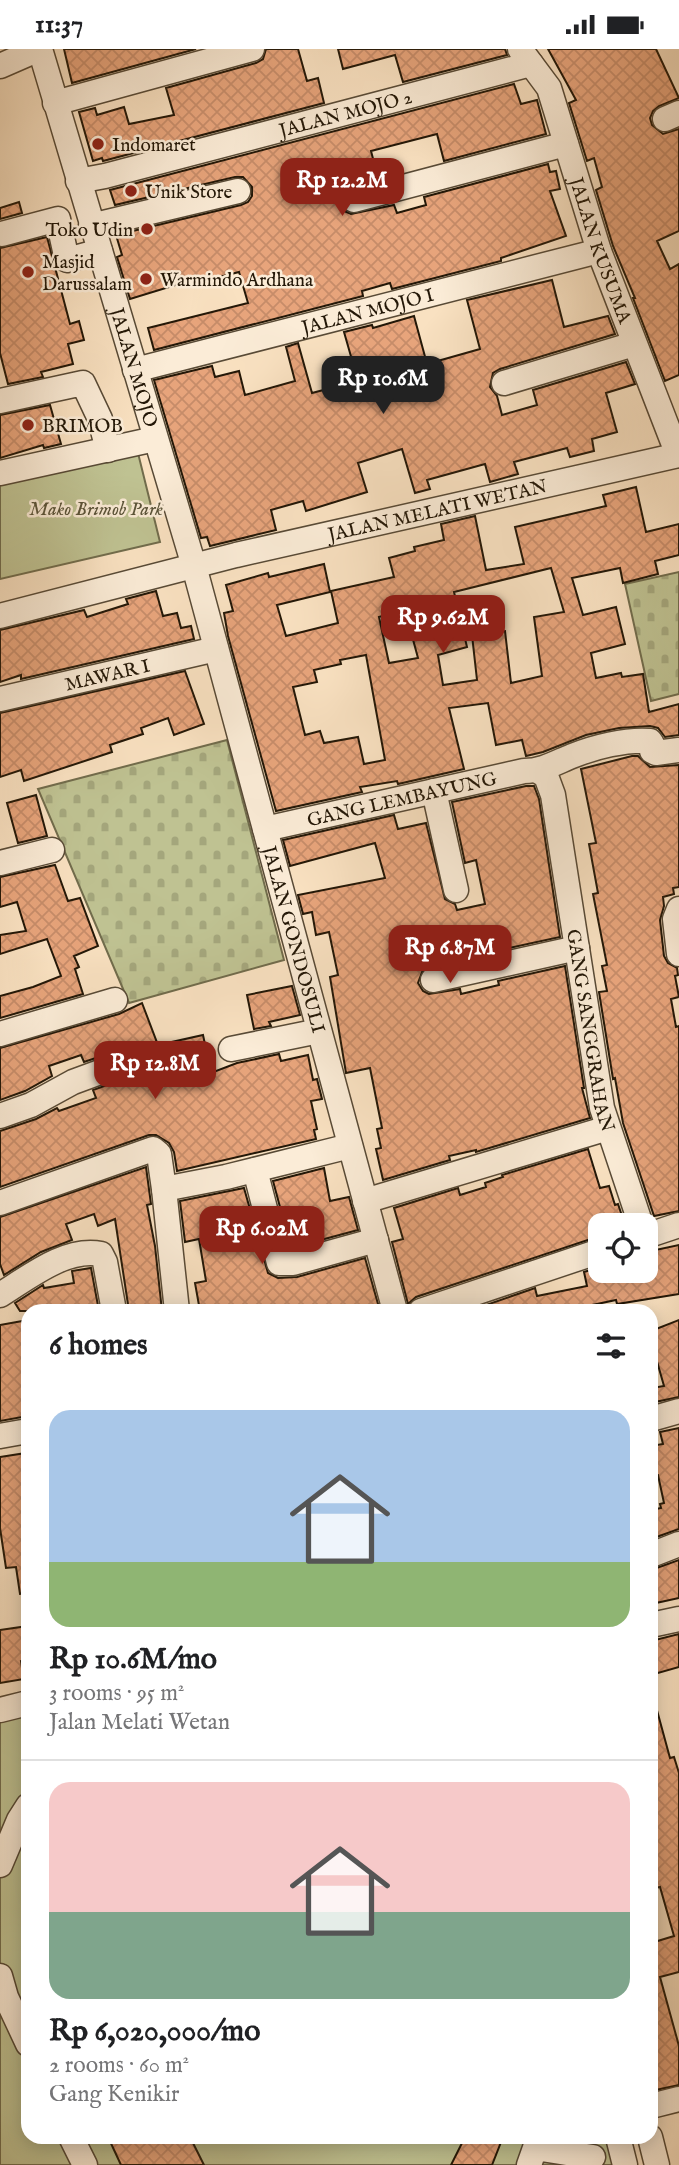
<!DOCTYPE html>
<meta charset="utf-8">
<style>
:root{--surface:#fff;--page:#f6f6f6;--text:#202124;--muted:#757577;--line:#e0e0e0;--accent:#8f2418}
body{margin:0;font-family:"IM FELL English",serif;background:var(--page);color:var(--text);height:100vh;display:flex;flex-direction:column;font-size:26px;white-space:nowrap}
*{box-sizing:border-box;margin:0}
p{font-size:23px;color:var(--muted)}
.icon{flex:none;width:38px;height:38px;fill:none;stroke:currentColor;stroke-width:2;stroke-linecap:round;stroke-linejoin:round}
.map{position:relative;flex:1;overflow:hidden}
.sheet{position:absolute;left:21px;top:1255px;width:637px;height:840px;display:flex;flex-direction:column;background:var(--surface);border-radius:21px;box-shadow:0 4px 18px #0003}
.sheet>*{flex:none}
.fabs{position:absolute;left:588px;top:1164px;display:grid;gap:14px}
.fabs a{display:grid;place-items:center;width:70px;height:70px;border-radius:14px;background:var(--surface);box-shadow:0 4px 18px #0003;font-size:35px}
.price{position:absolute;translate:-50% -60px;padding:0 16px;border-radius:14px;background:var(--accent);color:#fff;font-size:23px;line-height:46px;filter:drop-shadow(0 2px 4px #0008)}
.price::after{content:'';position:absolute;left:50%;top:42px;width:21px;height:16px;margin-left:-10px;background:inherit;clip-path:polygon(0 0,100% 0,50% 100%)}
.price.current{background:#222;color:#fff}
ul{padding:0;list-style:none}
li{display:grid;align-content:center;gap:14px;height:371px;padding:0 28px}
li+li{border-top:2px solid var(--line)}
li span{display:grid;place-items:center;height:217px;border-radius:21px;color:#555}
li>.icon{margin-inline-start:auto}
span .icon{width:126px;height:126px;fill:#fffc;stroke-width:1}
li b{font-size:30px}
h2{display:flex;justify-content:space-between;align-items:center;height:84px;padding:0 28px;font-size:30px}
.status{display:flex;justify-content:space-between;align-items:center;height:49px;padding:0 35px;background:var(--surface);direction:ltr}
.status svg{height:19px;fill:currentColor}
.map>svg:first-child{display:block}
.cemetery{fill:url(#cemetery-stones);stroke:#716c4c;stroke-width:2}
.park{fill:#bfc292;stroke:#716c4c;stroke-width:2}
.building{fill:url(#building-cross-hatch);stroke:#231707;stroke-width:2;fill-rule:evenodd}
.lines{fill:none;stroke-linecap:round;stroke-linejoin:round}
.minor-casing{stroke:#584a36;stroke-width:27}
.minor{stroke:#fbecd7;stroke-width:24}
.poi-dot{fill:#8f2418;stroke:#fbecd7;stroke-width:2.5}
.labels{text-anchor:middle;stroke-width:5;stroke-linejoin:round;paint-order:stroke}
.street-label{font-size:19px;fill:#231707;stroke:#fbecd7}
.poi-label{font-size:19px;fill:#231707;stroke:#fbecd7;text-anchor:start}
.park-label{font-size:19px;font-style:italic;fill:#5a5338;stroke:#fbecd7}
</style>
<div class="status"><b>11:37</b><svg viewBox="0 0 49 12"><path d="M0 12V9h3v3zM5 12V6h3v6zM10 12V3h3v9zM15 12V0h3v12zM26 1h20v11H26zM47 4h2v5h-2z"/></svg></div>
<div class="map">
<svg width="679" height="2116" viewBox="0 0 679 2116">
<defs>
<pattern id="cemetery-stones" width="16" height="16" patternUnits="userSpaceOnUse" patternTransform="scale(1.75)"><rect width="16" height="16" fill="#bfc292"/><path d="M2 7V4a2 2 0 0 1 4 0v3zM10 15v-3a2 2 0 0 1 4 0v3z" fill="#a4a67c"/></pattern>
<pattern id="building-cross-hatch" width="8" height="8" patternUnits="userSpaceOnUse" patternTransform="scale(1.75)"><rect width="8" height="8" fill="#e7a47b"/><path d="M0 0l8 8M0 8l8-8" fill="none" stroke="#c68c69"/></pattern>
</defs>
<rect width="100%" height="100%" fill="#f9e1c1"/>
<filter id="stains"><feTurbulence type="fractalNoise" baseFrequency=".00286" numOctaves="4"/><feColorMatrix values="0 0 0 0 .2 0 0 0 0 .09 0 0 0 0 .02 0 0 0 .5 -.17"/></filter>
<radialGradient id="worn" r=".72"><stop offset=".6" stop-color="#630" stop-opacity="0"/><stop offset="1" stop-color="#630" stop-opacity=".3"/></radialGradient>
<path class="cemetery" d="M679 523V645L651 652 625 535Z
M227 691 284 911 129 954 38 740Z"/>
<path class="park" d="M137 400 160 493 0 530V432Z
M28 1663V2088H607L614 2116H0V1670Z"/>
<path class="building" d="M64 0H196L72 34Z
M266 0H298L307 32 318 29 324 54 103 112 102 109 93 112 79 63 95 59 97 66 124 58 129 75 174 66 166 39 256 14 263 10Z
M338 0H505L507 6 403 33 395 6 343 20Z
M548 0H656L679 49 659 57 653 62 650 69 652 76 663 85 679 80V182L657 192 670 220 679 215V326L665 332 633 249H635L613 197 596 141 602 138 594 109 587 112 569 54 576 51Z
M514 35 521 55 537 51 546 85 444 112 437 85 371 102 378 129 344 140 340 146V155L344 162 351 165 394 156 397 164 426 156 424 148 548 115 550 123 556 122 560 140 550 142 566 187 501 209V212L392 240 390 234 362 242 363 247 154 301 148 279 248 254 239 223 196 234 195 230 130 250 117 208 122 206 116 186 241 156 248 153 252 147V138L243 128H235L115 156 110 141Z
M19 153 22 164 0 170V159Z
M47 188 70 275 79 272 84 291 68 295 73 315 41 323 43 328 8 335 0 304V199Z
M552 231 564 278 608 267 615 285 500 320 493 324 490 338 497 347 502 366 537 356 533 341 626 313 635 335 606 344 617 383 592 390 594 402 570 408 567 399 514 413 518 425 490 433 485 415 427 431 430 440 415 444 402 400 358 414 367 443 306 462 303 452 271 461 276 481 210 497 207 488 201 489 154 331 212 317 215 328 239 322 245 346 295 332 286 298 298 294 312 344 358 332 344 283 372 276 373 279 414 267 427 315 480 300 467 251Z
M50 356 61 395 44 399 43 396 0 409V366Z
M636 438 646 483 679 475V506L655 512 658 525 623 534 620 519 572 529 583 566 616 558 625 595 591 604 596 629 621 624 622 628 643 625 649 663 679 655V686L665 688 658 679 650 677 619 679 586 686 543 703 526 707 522 691 496 696 488 654 449 659 464 720 398 735 397 732 360 738 362 743 276 762 228 587 224 564 233 562 226 536 268 524 269 528 324 515 330 543 277 556 286 587 338 574 331 542 394 528 389 509 415 502 414 498 444 491 441 475 475 467 486 521 524 515 515 478 606 457 603 446ZM551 519 564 563 534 568 542 627 511 634 505 582 472 586 477 631 443 636 438 606 467 598 454 543ZM405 561 418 609 389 614 379 568ZM366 606 385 711 364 715 358 688 324 694 320 682 305 686 293 638 317 633 314 621 341 615 340 611Z
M156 542 163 567 177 564 181 579 191 577 194 590 21 630V626L0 633V581L84 561 87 568 128 555 126 550Z
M185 622 204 675 174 686 168 669 141 679 143 685 110 696 112 703 24 732 21 721 0 728V664Z
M632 707H638L650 718 679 716V838L673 839 674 845 663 848 664 857 660 871 664 907 668 914 677 919 678 926 675 927 679 948 671 950 676 978 679 977V1162L654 1167 623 1074 615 1029 613 1030 599 943 607 942 602 917 607 916 593 845 598 844 589 795 596 794 581 720Z
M526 737H534L539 750 560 888 430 916 423 921 418 934 423 942 429 945 460 940 461 945 499 936 498 932 565 917 584 1039H582L590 1069 476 1103V1101L449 1107 450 1111 383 1131 376 1100 381 1099 377 1080 382 1079 370 1019 346 1024 330 928 338 926 329 883 316 886 312 863 303 865 298 846 385 829 375 794 290 817 283 791 394 766 398 780 426 774 445 850 455 855 457 861 485 855 476 811 465 814 452 753Z
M36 746 47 787 18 794 7 754Z
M55 816 68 852 80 849 98 897 74 907 79 918 75 920 83 945 0 969V947L33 938 61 927 47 890 0 905V886L26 882 17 853 0 858V828Z
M292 937 300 966 269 973 271 977 254 980 247 946Z
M142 954 158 996 203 986 211 1024 237 1014 279 1005 281 1012 308 1006 313 1031 317 1030 322 1050 311 1052 317 1080 314 1081 316 1090 177 1122 174 1103 169 1094 156 1086H149L0 1138V1082L36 1070 57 1059 59 1062 96 1049 93 1041 143 1023 150 1018 153 1011 148 998 140 994 84 1013 81 1006 49 1017 52 1027 25 1042 0 1051V999L119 965Z
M588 1100 600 1139 609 1137 615 1156 618 1155 625 1176H600V1187L416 1248 408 1255 392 1193 403 1190 394 1159 458 1139 460 1146 486 1138 485 1134 503 1128 502 1126Z
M146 1118 151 1155 147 1156 155 1197 162 1262H129L115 1170 98 1177 94 1165 66 1175 72 1191 41 1203 4 1226 0 1215V1168Z
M324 1119 330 1152 349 1148 358 1181 291 1199 273 1132Z
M244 1139 268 1224 278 1229 297 1228 365 1209 380 1262H360V1259L345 1262H200L195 1234 206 1232 199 1190 185 1193 180 1152Z
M679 1196V1245L617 1255 616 1251 564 1262H469L535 1239 537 1247 587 1237 584 1223 600 1218V1222H646V1203Z
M91 1219 99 1262H20L15 1254 43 1236 44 1239 74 1234 72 1222Z
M28 1271V1367L0 1372V1276Z
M679 1271V1348L655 1353 652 1339 664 1337 656 1309 651 1310V1282Z
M679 1379V1480L651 1490V1461L661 1459 660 1455 664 1454 658 1426 651 1427V1397L663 1395 660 1383Z
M26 1404 28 1544 20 1545 16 1518 6 1519 0 1479V1408Z
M679 1511V1549L656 1554 651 1521Z
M28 1577V1611L21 1612 24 1630 0 1634V1581Z
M679 1585V1618L651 1626V1592Z
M651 1654H655L670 1709 674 1708 679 1724V1923L660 1928 679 1997V2036L651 2042V1894L674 1887 660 1838 651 1840Z
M108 2088H190L204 2116H121Z
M465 2088H503L492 2116H451Z"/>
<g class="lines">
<defs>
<g id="minor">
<path id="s1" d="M40 0 194 517 395 1262"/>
<path id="s2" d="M520 0 549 39 599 202 678 406"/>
<path d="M0 17 39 0"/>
<path d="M55 54 252 0"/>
<path d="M665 70 679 64"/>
<path id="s3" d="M78 132 105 127 531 15"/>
<path d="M354 151 566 95"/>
<path d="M91 177 238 142"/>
<path d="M2 185 58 170 67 211 100 202"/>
<path id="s4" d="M135 321 599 202"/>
<path d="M504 334 634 295"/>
<path d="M0 352 83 334 100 370 108 401"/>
<path d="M0 424 155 390"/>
<path id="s5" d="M0 567 236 506 679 406"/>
<path id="s6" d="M0 650 216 600"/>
<path id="s7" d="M538 722 546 727 553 746 602 1059 641 1176"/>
<path d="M434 742 456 841"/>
<path id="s8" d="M265 780 524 722C542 722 555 714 572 707 594 698 626 690 650 692L652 695V702L656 704 679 701"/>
<path d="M0 814 52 801"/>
<path d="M679 860 675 870 679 905"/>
<path d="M433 931 577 899"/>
<path d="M0 985 115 951"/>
<path d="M231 1000 319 982"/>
<path d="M0 1067 31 1056 73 1033 138 1009"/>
<path d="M255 1121 279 1214H293L376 1191"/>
<path d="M365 1152 608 1079"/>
<path d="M0 1154 153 1100 159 1105 164 1140"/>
<path d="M646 1187 679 1176"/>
<path d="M0 1246C29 1228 66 1198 101 1205L105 1213 114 1262"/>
<path d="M177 1262 164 1140 226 1128 350 1097"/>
<path d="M421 1262 600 1202"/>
<path d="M651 1370 679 1362"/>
<path d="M0 1387 28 1382"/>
<path d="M651 1506 679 1495"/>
<path d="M651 1576 679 1570"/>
<path d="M0 1661 28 1654"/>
<path d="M0 1816 19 1771 28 1757"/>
<path d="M0 1927 6 1948 28 1995"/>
<path d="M651 2057 679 2050"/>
<path d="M71 2088 85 2116"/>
<path d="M618 2088 625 2116"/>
<path d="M650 2088 657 2116"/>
<path d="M529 2116 535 2099 593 2108"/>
</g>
</defs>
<use href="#minor" class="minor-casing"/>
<use href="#minor" class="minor"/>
</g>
<g class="poi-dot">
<circle cx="98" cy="95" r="7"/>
<circle cx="131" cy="142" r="7"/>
<circle cx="147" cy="180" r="7"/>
<circle cx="28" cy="223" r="7"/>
<circle cx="146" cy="230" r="7"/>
<circle cx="28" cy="376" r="7"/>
</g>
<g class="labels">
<g class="street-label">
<text dy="7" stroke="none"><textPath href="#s3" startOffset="276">JALAN MOJO 2</textPath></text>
<text dy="7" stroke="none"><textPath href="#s2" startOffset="219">JALAN KUSUMA</textPath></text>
<text dy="7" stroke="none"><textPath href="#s4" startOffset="240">JALAN MOJO I</textPath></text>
<text dy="7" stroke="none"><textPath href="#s1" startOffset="332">JALAN MOJO</textPath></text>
<text dy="7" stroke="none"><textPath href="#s5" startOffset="450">JALAN MELATI WETAN</textPath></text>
<text dy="7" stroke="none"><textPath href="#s6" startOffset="110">MAWAR I</textPath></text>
<text dy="7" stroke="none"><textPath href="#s8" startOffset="140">GANG LEMBAYUNG</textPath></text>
<text dy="7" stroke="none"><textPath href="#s1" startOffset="926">JALAN GONDOSULI</textPath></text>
<text dy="7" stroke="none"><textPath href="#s7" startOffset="268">GANG SANGGRAHAN</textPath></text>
</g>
<g class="poi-label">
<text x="112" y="102">Indomaret</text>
<text x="145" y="149">Unik Store</text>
<text x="133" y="187" text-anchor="end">Toko Udin</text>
<text x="42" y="219">Masjid<tspan x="42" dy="22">Darussalam</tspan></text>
<text x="160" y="237">Warmindo Ardhana</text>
<text x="42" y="383">BRIMOB</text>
</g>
<g class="park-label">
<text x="96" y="466">Mako Brimob Park</text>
</g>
</g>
<rect width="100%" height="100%" filter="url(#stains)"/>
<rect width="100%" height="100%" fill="url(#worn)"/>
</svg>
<div class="fabs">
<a><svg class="icon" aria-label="locate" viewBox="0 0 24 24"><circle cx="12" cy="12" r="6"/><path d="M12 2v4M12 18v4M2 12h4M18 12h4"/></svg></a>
</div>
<b class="price" style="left:342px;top:169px">Rp 12.2M</b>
<b class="price current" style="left:383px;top:367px">Rp 10.6M</b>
<b class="price" style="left:443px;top:606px">Rp 9.62M</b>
<b class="price" style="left:450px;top:936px">Rp 6.87M</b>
<b class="price" style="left:155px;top:1052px">Rp 12.8M</b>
<b class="price" style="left:262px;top:1217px">Rp 6.02M</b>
<section class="sheet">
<h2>6 homes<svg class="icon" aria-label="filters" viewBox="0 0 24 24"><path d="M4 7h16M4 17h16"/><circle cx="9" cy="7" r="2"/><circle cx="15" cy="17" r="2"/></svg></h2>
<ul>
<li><span style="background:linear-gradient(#a9c7e8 70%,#8fb573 0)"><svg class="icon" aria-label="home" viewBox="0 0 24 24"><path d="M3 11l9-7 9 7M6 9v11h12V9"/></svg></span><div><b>Rp 10.6M/mo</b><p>3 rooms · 95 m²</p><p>Jalan Melati Wetan</p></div></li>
<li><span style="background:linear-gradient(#f6c9c9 60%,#7fa58c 0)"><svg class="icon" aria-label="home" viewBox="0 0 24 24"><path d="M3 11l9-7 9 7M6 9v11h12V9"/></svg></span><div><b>Rp 6,020,000/mo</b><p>2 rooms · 60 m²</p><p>Gang Kenikir</p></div></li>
</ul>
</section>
</div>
